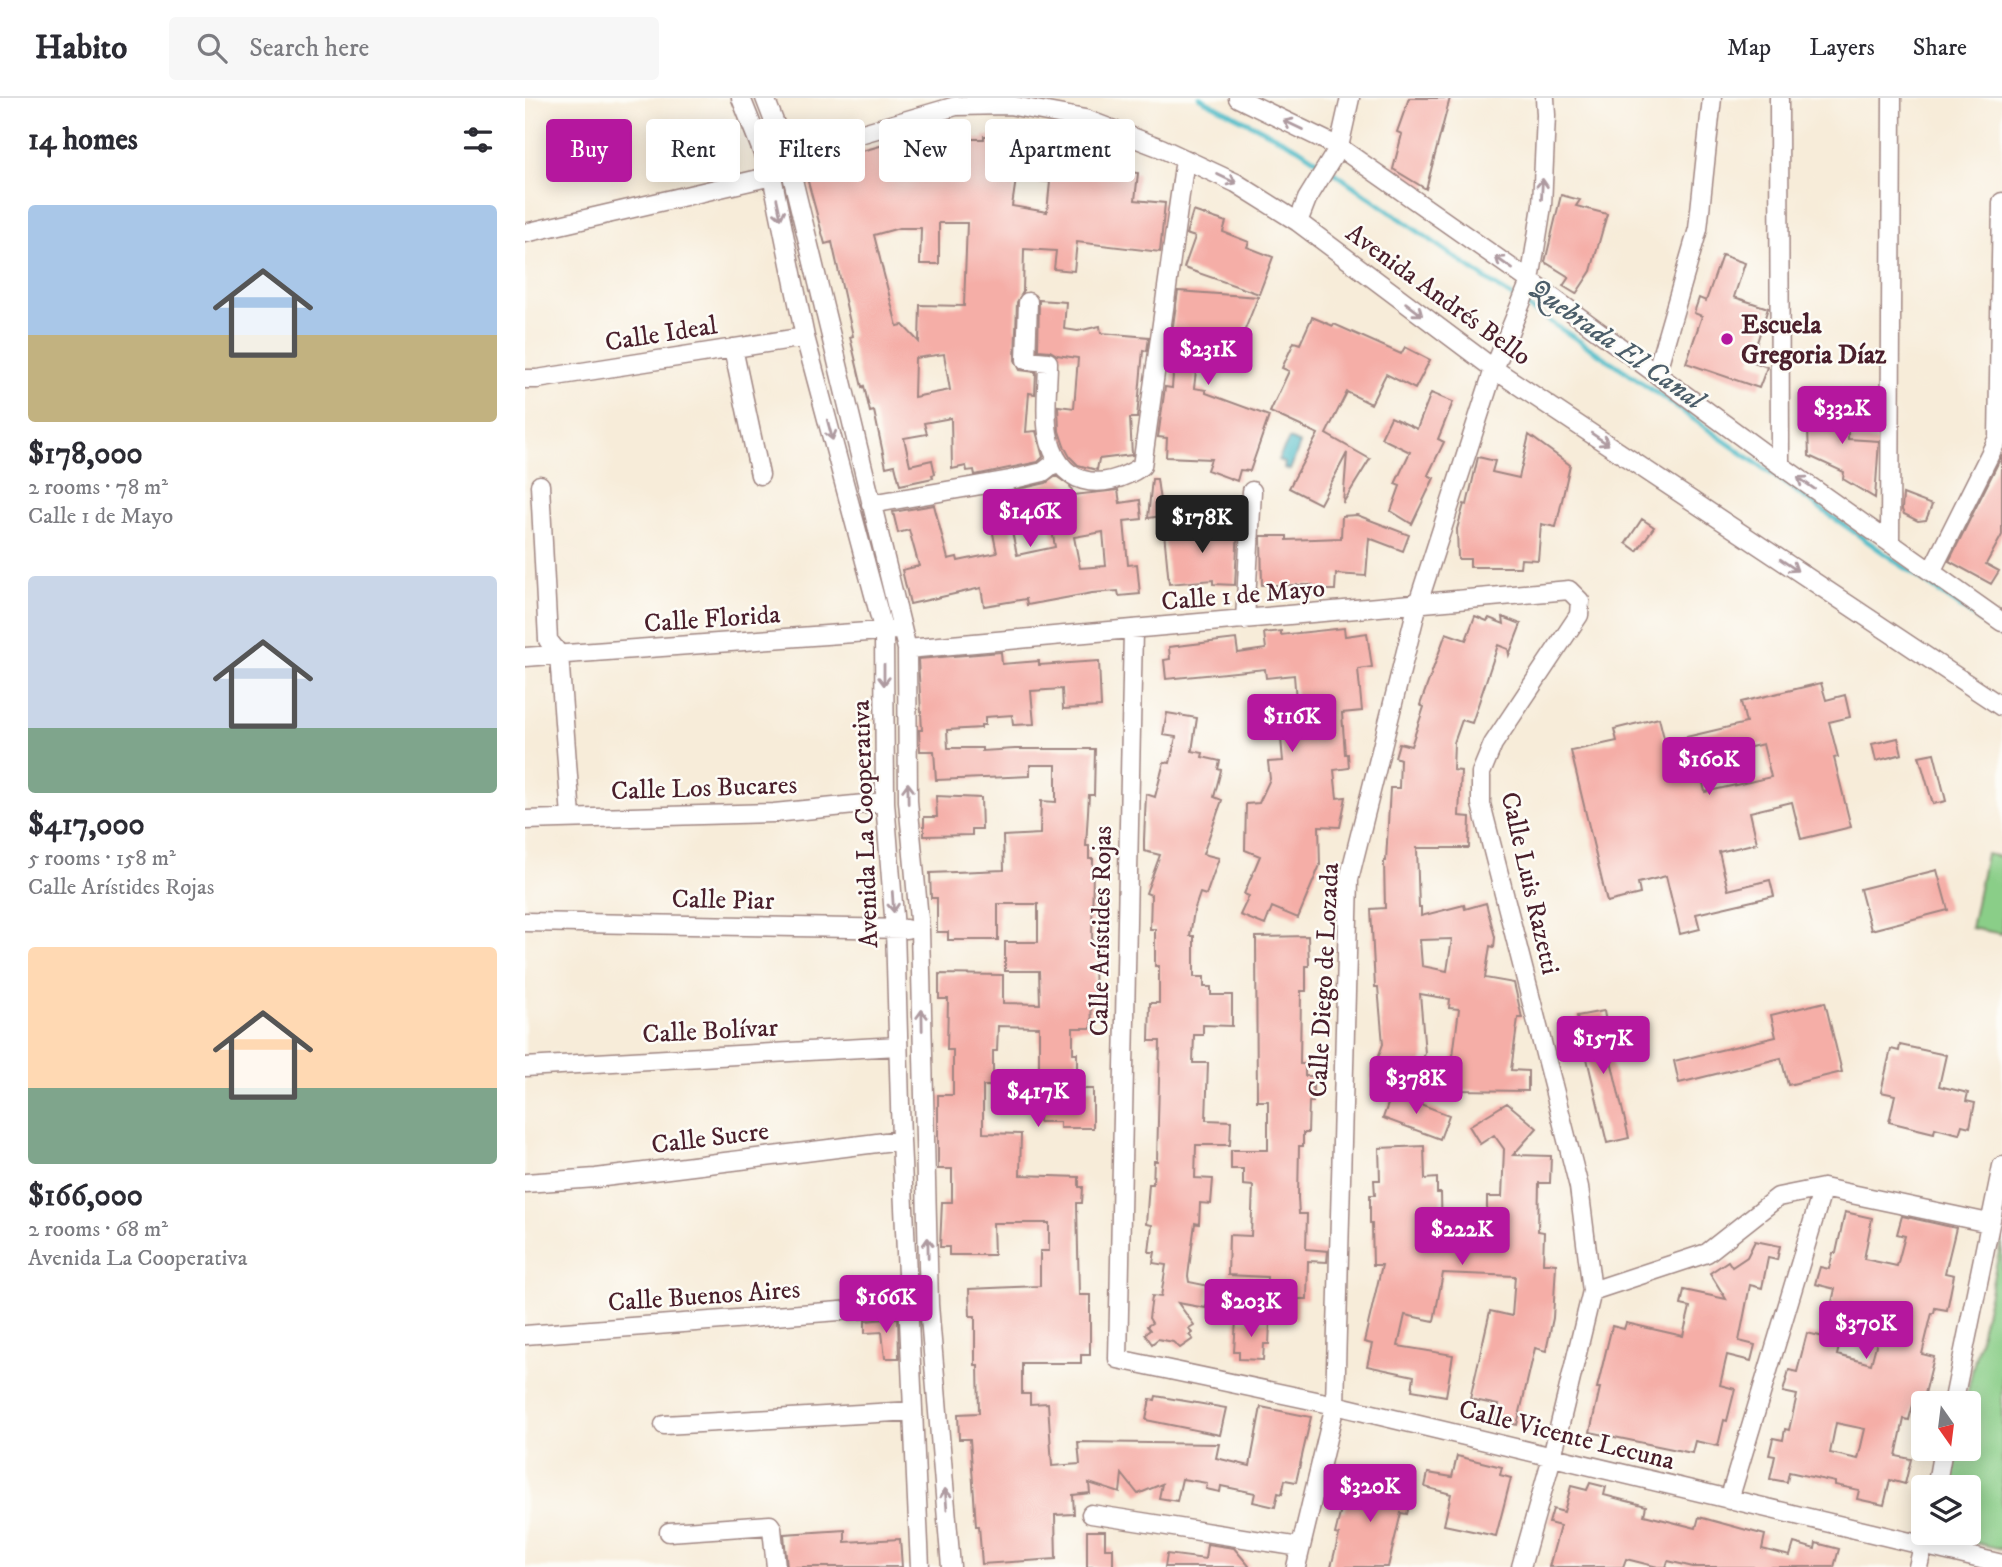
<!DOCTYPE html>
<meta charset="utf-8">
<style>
:root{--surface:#fff;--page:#f7f7f7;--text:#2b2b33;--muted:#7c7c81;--line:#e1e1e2;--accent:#b5179e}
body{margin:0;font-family:"IM FELL DW Pica",serif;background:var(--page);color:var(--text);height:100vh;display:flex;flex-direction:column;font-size:26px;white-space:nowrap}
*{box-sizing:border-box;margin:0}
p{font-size:23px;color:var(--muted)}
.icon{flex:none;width:38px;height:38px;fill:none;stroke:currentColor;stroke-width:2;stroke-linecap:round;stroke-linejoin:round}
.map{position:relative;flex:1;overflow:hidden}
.details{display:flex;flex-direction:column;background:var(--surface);width:525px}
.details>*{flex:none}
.banner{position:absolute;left:21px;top:21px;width:665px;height:63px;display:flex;gap:14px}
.needle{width:46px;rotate:166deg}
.tools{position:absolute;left:1386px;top:1293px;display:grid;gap:14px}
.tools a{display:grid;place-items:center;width:70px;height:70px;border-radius:7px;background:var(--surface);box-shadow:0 4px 18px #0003;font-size:35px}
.price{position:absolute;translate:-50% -60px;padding:0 16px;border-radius:7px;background:var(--accent);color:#fff;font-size:23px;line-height:46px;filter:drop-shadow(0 2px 4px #0008)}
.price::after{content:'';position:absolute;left:50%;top:42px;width:21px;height:16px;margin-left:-10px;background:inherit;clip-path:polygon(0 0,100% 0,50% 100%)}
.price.on{background:#222;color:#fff}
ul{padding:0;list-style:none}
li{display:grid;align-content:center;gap:14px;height:371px;padding:0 28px}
li span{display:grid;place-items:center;height:217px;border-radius:7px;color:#555}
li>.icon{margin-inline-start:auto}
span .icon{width:126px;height:126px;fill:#fffc;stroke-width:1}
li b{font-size:30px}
h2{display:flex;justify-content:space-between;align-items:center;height:84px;padding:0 28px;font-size:30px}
.chip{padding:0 24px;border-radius:7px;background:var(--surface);box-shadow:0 4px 18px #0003;font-size:24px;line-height:63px}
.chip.on{background:var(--accent);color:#fff}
header{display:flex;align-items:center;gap:42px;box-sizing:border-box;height:98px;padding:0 35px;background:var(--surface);border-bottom:2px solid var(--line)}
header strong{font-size:33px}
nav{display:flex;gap:38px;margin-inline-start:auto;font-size:24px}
.search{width:490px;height:63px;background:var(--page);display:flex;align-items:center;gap:18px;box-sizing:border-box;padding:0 24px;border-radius:7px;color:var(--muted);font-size:26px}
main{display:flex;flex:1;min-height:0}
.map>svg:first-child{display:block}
.green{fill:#8ace88;stroke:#6a765a;stroke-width:2}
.water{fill:#4fbcc8;stroke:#4c6e7a;stroke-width:2}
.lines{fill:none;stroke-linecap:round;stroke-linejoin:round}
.stream{stroke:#4fbcc8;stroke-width:5}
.building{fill:#f5aea7;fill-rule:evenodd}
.street-casing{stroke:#a08682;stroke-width:21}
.street{stroke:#fff;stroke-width:18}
.oneway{stroke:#ae9aa0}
.poi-dot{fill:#b5179e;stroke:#fdfcf7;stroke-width:2.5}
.labels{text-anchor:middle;stroke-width:5;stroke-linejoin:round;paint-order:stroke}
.street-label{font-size:26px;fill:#4a1f2b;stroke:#fdfcf7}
.poi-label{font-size:26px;font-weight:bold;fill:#4a1f2b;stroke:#fdfcf7;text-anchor:start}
.water-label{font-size:28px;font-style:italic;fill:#4c5e6a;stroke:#fdfcf7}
</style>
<header>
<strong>Habito</strong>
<div class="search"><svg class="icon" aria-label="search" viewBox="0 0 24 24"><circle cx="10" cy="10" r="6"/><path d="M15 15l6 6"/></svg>Search here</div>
<nav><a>Map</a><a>Layers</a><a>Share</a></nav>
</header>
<main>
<section class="details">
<h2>14 homes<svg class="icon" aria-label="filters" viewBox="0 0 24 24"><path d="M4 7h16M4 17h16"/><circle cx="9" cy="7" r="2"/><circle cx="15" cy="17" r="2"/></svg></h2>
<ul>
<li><span style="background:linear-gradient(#a9c7e8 60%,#c2b280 0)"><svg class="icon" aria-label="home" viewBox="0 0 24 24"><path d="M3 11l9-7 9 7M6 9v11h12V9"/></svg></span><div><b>$178,000</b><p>2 rooms · 78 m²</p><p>Calle 1 de Mayo</p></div></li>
<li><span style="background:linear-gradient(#c9d6e8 70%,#7fa58c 0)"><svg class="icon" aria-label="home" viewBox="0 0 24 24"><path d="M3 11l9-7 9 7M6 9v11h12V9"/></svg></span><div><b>$417,000</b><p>5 rooms · 158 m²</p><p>Calle Arístides Rojas</p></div></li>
<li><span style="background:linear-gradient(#ffd9b3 65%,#7fa58c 0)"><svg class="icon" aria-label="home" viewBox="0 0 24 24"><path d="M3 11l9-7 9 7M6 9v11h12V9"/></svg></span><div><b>$166,000</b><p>2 rooms · 68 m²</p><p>Avenida La Cooperativa</p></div></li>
</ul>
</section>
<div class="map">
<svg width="1477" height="1469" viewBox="0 0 1477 1469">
<rect width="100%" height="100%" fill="#fdfcf7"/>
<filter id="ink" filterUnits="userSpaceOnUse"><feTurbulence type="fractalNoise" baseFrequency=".0143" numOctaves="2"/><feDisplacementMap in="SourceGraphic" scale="14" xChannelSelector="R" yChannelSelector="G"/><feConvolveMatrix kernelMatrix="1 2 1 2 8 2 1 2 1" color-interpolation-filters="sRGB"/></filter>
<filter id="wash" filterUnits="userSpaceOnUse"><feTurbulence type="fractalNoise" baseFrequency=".00686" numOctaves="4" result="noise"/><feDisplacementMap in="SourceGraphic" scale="28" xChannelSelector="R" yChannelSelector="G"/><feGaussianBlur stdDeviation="1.57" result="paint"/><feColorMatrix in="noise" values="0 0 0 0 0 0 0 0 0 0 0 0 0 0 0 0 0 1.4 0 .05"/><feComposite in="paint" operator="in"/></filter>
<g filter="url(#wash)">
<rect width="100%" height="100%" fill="#f7ecd9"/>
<path class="green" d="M1461 756 1477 759V836L1446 830Z
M1477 1141V1451L1451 1445 1435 1436 1444 1435V1390L1420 1389 1429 1351H1444V1306L1440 1305Z"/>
<path class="water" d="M764 341 775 346 765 372 759 370 760 365 753 362Z"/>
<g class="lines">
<path class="stream" d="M675 0 773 50 810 75 975 191 1100 273 1477 538"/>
</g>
<g id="blocks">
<path class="building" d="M884 0H925L901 91 868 71 877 36 872 34Z
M459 38H489L521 42V47L546 50 545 55H553L552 66 589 68 588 72 613 75 610 102 640 105 635 154 552 144 549 173 529 171 531 153 499 151 498 194 492 204 490 262 495 272 511 274 510 296 504 295 501 334 511 333 518 359 513 364 450 377 449 372 442 373 441 368 427 371 426 320 399 325 402 336 379 340 385 367 407 362 410 376 407 377 408 380 375 387 370 367 361 369 349 313 345 314 339 288 337 289 325 239 328 238 307 144 300 146 279 69 355 48 396 44V41H459ZM491 81 525 84 522 114 487 108ZM414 125H442L439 208 395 207 394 244 378 227 372 228 349 137 374 130H396L395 166H414ZM419 256 425 292 389 299 390 260Z
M1036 97 1055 102 1051 108 1082 116 1066 173 1051 196 1038 188 1044 179 1020 164Z
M668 113 701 124 698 134 724 144 722 149 748 159 734 196 659 170 670 139 661 136Z
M1197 157 1220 165 1209 199 1243 210 1226 263 1242 269 1234 290 1161 265 1177 218 1169 215 1174 200 1181 203Z
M653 193 733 199 711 254 686 245 679 266 672 265 669 290 681 292V295L744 318 725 373 715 372 712 383 682 372 686 361 641 359 642 340 633 339 640 289 647 290 649 263H646V255H644Z
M514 202 541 204 539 231 553 233 575 228 576 235 624 239 622 253 618 252 612 320H605L607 357 574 361 572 372 553 367 545 359 539 348 534 333 533 308 549 310 553 260 532 257 525 253 513 252Z
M787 219 808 228 809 226 876 256 880 249 905 262 890 291 861 276 846 306 822 294 801 336 845 361 818 405 822 355 795 406 764 390 793 336 745 314 764 273 757 270 769 244 775 246Z
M906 295 928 304 913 341 919 344 903 377 909 380 887 426 866 413 875 388 870 386 885 354 856 340 866 319 892 331Z
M1282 304 1322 305 1323 341 1354 343 1350 400 1318 381 1319 374 1284 358Z
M1004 337 1045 367 1031 429 1016 426 1013 462 996 461 995 469H945V461H933L932 431 939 406 942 407 953 359 970 363 967 374 994 380Z
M1477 357V437L1461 466 1474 473 1466 486 1424 463Z
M531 378 545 388 549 397 593 392 595 405 615 402 617 421 599 423 603 467 612 466 615 496 594 498 593 493 567 495 502 507 501 501 459 508 456 490 385 506 377 472 394 468 384 432 373 435 368 414 409 407 423 461 432 459 433 463 472 455 463 411 479 407 476 395 521 385ZM525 421 530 449 492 457 486 429ZM578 434 581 468 555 470 549 439Z
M627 381H632L637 418 623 420Z
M1378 396 1407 407 1401 422 1393 423 1379 416 1377 412Z
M832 417 884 437 878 453 844 440 841 478 811 476 810 492H788V487H737L736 438H762V442L816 440 817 418Z
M1117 421 1129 429 1112 453 1101 445Z
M671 427 713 430 710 487 688 486V482L644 486 639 434 671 431Z
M950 518 962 523 964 520 979 526 978 519 996 526 984 557 983 551 973 547 947 625 937 622 929 645 928 672 936 673 934 718 945 719 944 750H892L894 809H896V818L939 807 940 811 961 805 970 839 969 849 965 848 960 880 989 885 997 920H993L986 972 1003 973V993L933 992V968L927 966 934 911 924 910 925 901 895 896 900 955 887 991 863 990 865 986 846 979 858 946 853 889H850L846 811 860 810 859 763H861L865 690H874L875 661 870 659 874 645 886 648 899 609 895 607 921 535 941 542ZM927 841 922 873 897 868 895 842Z
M819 530 820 538 842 535 847 569 833 571 837 613 817 615 820 656H823L824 670 809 672 812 700 821 699 815 729 794 728 795 767 773 820 747 809 740 827 715 817 724 798 719 796 735 758 720 752 721 706 734 705 745 681 743 664 758 663 755 629 773 627 769 577 741 580 740 571 641 581 639 562 645 561 644 549 711 541 713 555 741 551 739 535 756 533V537Z
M476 554 477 566 514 563V567L574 563 576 609 538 611 537 591 506 593 509 626 488 627 487 617 460 619V627H456V630L422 632 423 650H457V653L490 651H570L569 697H564L561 748H564V761H568L567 847H576V863H569L570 901H566L567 930H548V955H552V991H568V1030H535V1024H514V929L473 928 472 953H468V988H458V1035L496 1036 495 1077 554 1079V1089H558L557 1105H552L554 1197H565V1257H556V1265H497V1296H505V1306L523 1305 527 1368 555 1366 553 1344 694 1346 691 1360 725 1368 736 1309 786 1319 771 1384 760 1382 757 1396 753 1395 750 1409 728 1404 730 1395 696 1388 695 1394 681 1391 682 1385 657 1381 652 1403 634 1400 637 1386 613 1396 597 1376 595 1395 564 1385 565 1395 548 1397 549 1416 530 1417 531 1461 457 1466 454 1428H451L445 1341H434L433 1316 454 1315 453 1267H450V1218H445L444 1191 515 1188V1153H524V1125H468L469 1157H424V1149H415L417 1104H427V1071H413V997H428V952H422L423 901H414V876L478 877V905L515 906 514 873H480V844H513V806H473V842H423V834H412V800H406L405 775 479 772 478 738 515 736 516 703 531 704V667H505V678L411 682 409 653H395L394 632H397L393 561Z
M1296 585 1301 602 1320 597 1325 619 1304 624 1313 659 1309 660 1326 729 1276 741 1267 704 1225 714 1232 745 1194 754 1203 792 1245 782 1249 798 1171 816 1175 831 1155 836 1141 778 1113 785 1115 796 1082 804 1046 653 1092 643 1089 631 1134 620 1140 644 1221 625 1216 604ZM1238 646 1246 679 1180 694 1173 662Z
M642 615 672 620 667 653 678 655 677 659 695 663 693 671 696 672 689 699 697 702 678 756 694 760 681 797 675 795 669 813 665 838H669V879H679V889H686V897H707V928L678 927V937H669L668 965H683L681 1022 706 1023 705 1047H671L670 1080 688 1081 686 1106 675 1105 674 1126 670 1125 663 1178 664 1184 684 1188 681 1210 653 1205 669 1227 664 1230 667 1235 664 1237 668 1241 655 1250 648 1244 633 1241 627 1246 620 1236 625 1232 622 1228 627 1225 624 1220 627 1198 636 1199 641 1167 628 1165 630 1154H624L627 1127 621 1126 624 1086H628L629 1063H632L635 943H624L625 905H634V868H630V831H625L626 797 621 795 635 757 619 753V742L621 696 630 699 639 664 645 665 651 639 638 637Z
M1373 640 1377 656 1351 663 1347 646Z
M1409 655 1421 703 1408 706 1394 658Z
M411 698 456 700 457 731H447V737L399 738V719H412Z
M1412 772 1423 812 1346 832 1335 791Z
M783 838 784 868H781V893H776L775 966H780V978H788V1004H784L783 1035H778V1048H774L773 1100 774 1116H782L781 1151 803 1153 802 1164 783 1163 782 1201H773L772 1221H741L742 1179 703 1177 704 1137 726 1138 728 1088 718 1087V1071H706V1052H743V1003H732L731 839Z
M1300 904 1317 974 1263 987 1256 960 1154 985 1149 963 1251 939 1246 917Z
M1079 913 1082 931 1079 932 1104 1040 1082 1045 1052 918Z
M1375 947 1421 957 1414 988 1443 995 1441 1003 1450 1005 1445 1029 1437 1027 1434 1036 1410 1030 1409 1035 1364 1024 1370 997 1356 994 1366 951 1374 953Z
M867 995 924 1017 915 1041 858 1020Z
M982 1005 1012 1030 988 1057 1026 1058 1025 1085H1014L1013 1133 1019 1134 1018 1165 1031 1166 1028 1220 1021 1253 1010 1250 992 1327 969 1321 973 1307 945 1301 965 1213 987 1218 990 1178 918 1175 909 1223 880 1217 873 1248 928 1257 921 1298 887 1292 889 1278 842 1268 847 1246 839 1244 857 1167H848L847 1125H845V1097H850L849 1082H855L854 1050 899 1048 900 1081 912 1080V1095H916L917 1138 962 1139V1099H977L979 1051 969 1037 955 1046 944 1028Z
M1320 1114 1347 1120 1339 1161 1372 1168 1380 1138 1372 1136 1377 1118 1431 1130 1420 1175 1429 1177 1422 1212 1410 1210 1409 1215H1407L1397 1256 1409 1259 1397 1308 1388 1306 1384 1322 1379 1321 1371 1358 1386 1361 1380 1386 1365 1382 1359 1407 1332 1401 1334 1392 1310 1387V1384L1264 1374 1262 1384 1245 1381 1250 1358 1244 1357 1248 1340 1258 1342 1260 1331 1264 1332 1272 1297 1258 1294 1264 1272 1272 1274 1282 1235 1299 1239 1310 1191 1290 1186 1295 1169 1304 1171 1308 1155H1311ZM1319 1229 1354 1236 1346 1266 1312 1257ZM1311 1325 1340 1331 1333 1361 1305 1355Z
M1230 1143 1255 1148 1252 1162 1243 1160 1237 1190 1225 1187 1214 1243 1230 1247 1226 1263 1202 1257 1195 1287 1210 1291 1202 1323 1199 1322 1193 1348 1170 1343 1167 1355 1065 1334 1075 1290H1072L1087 1228 1099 1231 1101 1225 1158 1238 1165 1209 1156 1207 1159 1192 1201 1201 1185 1175 1203 1163 1207 1169 1222 1159Z
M373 1220 374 1260H360L357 1234 340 1235V1223Z
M711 1222 745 1224 744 1246H739L738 1262 714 1261V1254H709Z
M631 1298 701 1310 695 1337 621 1322 625 1301 630 1302Z
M932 1358 977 1369 975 1377 986 1380 971 1438 919 1427 926 1396 900 1389 903 1375 927 1379Z
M830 1377 888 1392 882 1416 876 1415 863 1469H806L814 1437 810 1436 816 1412 820 1413Z
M1065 1385 1081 1389 1079 1397 1121 1408 1119 1417 1171 1430 1174 1419 1240 1437 1237 1451 1265 1458 1269 1445 1290 1451 1291 1445 1314 1451 1309 1469H1168L1143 1463 1141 1469H1133L1101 1461 1098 1469H1024L1035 1428 1024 1425 1028 1411 1039 1414 1046 1388 1062 1392Z
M320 1432V1444L375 1441 377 1469H262L259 1436Z
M562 1433H580V1450H588V1469H562Z
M682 1446 709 1450 725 1469H640L642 1456 680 1461Z"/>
</g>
</g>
<g filter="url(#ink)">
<use href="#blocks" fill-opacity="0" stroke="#a08682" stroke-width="2"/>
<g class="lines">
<defs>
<path id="street" d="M216 0 247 78 280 239 359 534 360 704 370 831 376 1042 395 1469
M240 0 262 57 382 551 383 703 395 832 404 1207 426 1469
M713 0 814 49 1005 183 1255 367 1477 524
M1254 0 1255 367
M773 124 782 101 814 49 825 0
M0 135 247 78 262 57 431 8 484 7 560 21 636 50 711 85 773 124 969 271 1477 609
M503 204 501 262 523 264C523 287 519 313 523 335 532 388 576 396 617 368L660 61
M208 250 235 377
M1131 276 1173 131 1187 0
M0 281H12L280 239
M15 387 23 542 34 556 46 719
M346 406 485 382 518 374 532 363
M1365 445 1367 0
M1406 474 1473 340 1477 104
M720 522 727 393
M608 532 593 1261 810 1307 1477 1466
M382 551 1044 492 1055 503 1054 517 968 646 956 675V706L1054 1089 1067 1193 1027 1359 996 1469
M0 559 370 532
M0 722 249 715 360 704
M0 824 381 831
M0 969 373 948
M0 1085 71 1080 376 1042
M1067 1193 1182 1155 1253 1099 1298 1090 1464 1125
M0 1237 394 1207
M1428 1306 1477 1068
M139 1327 388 1313
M1411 1390 1418 1351
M1204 1402 1298 1090
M566 1416 775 1449
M144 1434 245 1427 247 1430 251 1469
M771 1469 810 1307 824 781 893 505 969 271 1005 183 1017 108 1021 17 1020 0
M1393 1469 1401 1435"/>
</defs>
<use href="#street" class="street-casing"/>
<use href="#street" class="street"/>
</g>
<defs><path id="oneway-shaft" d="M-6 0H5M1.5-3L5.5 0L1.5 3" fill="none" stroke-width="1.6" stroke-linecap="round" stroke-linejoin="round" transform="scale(1.75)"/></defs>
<g class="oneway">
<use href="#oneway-shaft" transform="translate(768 27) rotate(-154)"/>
<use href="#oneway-shaft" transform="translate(702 81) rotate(26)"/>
<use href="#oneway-shaft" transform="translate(1017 91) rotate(-87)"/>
<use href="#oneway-shaft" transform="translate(254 111) rotate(78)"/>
<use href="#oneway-shaft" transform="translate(979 165) rotate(-145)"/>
<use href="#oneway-shaft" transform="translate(889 211) rotate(37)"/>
<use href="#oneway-shaft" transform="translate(305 332) rotate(75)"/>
<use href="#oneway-shaft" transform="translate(1075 341) rotate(34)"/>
<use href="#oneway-shaft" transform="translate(1281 385) rotate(-145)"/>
<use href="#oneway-shaft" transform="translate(1264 467) rotate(34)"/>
<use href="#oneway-shaft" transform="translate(359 577) rotate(90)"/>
<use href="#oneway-shaft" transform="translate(383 695) rotate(-91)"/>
<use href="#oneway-shaft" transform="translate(368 804) rotate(86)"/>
<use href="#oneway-shaft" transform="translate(397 922) rotate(-91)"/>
<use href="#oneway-shaft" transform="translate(403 1150) rotate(-91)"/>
<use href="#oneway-shaft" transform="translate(421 1401) rotate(-95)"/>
</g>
</g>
<circle class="poi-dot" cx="1202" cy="241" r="7"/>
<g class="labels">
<g class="street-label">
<text transform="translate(914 196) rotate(36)" y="9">Avenida Andrés Bello</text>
<text transform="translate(136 235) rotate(-9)" y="9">Calle Ideal</text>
<text transform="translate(718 496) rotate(-5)" y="9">Calle 1 de Mayo</text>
<text transform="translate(187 520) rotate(-4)" y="9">Calle Florida</text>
<text transform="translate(179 689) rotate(-2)" y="9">Calle Los Bucares</text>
<text transform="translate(339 726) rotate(-92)" y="9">Avenida La Cooperativa</text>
<text transform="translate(1006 785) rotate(77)" y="9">Calle Luis Razetti</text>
<text transform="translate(198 801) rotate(1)" y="9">Calle Piar</text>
<text transform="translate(575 833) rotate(-89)" y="9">Calle Arístides Rojas</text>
<text transform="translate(798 882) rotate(-87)" y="9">Calle Diego de Lozada</text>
<text transform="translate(185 932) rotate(-3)" y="9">Calle Bolívar</text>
<text transform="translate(185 1039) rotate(-7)" y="9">Calle Sucre</text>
<text transform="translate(179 1197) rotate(-4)" y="9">Calle Buenos Aires</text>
<text transform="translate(1042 1336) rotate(14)" y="9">Calle Vicente Lecuna</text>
</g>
<g class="poi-label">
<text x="1216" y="235">Escuela<tspan x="1216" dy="30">Gregoria Díaz</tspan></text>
</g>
<g class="water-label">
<text transform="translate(1092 245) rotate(35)" y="10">Quebrada El Canal</text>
</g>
</g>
</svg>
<div class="tools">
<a><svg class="needle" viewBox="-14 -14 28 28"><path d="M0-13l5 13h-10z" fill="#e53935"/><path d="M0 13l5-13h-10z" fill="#7c7c81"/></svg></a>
<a><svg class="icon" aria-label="layers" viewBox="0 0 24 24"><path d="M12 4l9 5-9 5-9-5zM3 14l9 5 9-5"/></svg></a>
</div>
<b class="price" style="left:683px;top:289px">$231K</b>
<b class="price" style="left:1317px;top:348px">$332K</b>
<b class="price" style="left:505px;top:451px">$146K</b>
<b class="price on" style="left:677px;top:457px">$178K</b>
<b class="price" style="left:767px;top:656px">$116K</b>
<b class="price" style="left:1184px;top:699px">$160K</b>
<b class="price" style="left:1078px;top:978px">$157K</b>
<b class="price" style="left:891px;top:1018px">$378K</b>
<b class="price" style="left:513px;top:1031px">$417K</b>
<b class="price" style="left:937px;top:1169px">$222K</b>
<b class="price" style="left:361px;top:1237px">$166K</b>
<b class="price" style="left:726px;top:1241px">$203K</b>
<b class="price" style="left:1341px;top:1263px">$370K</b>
<b class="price" style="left:845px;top:1426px">$320K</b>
<div class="banner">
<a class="chip on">Buy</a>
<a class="chip">Rent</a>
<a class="chip">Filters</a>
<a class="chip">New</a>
<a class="chip">Apartment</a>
</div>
</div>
</main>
